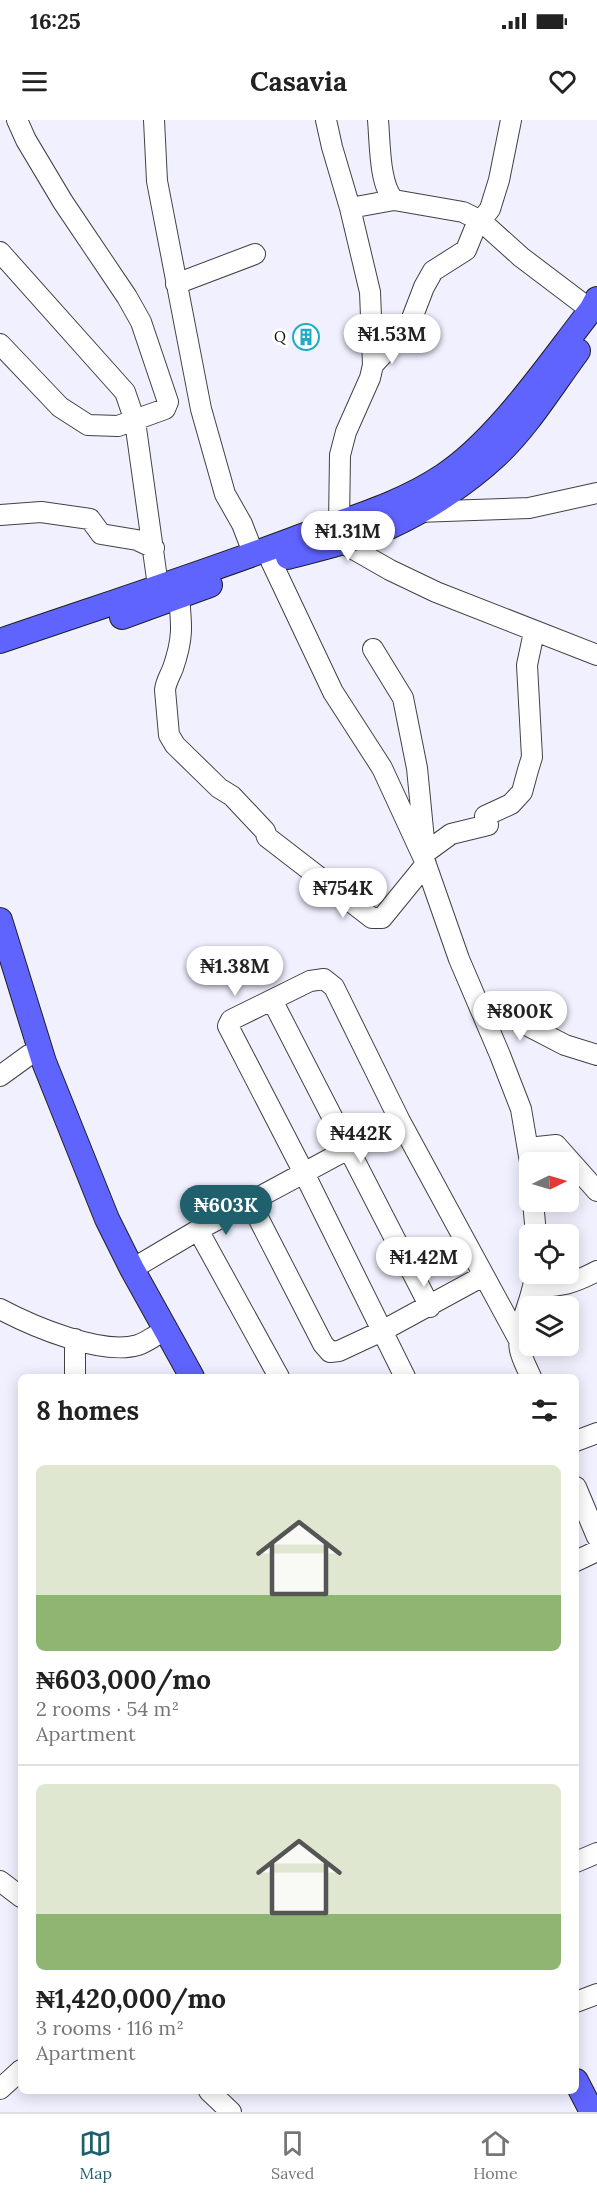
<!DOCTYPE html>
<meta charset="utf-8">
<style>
:root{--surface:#fff;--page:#f2f2f2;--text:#222;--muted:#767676;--line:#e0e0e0;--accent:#20606d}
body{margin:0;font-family:Lora,serif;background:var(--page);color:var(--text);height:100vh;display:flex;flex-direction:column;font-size:22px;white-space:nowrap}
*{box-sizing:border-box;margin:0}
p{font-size:20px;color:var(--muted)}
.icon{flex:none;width:33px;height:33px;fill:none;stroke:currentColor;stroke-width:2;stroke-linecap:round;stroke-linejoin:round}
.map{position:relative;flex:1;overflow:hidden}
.side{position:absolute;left:18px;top:1254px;width:561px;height:720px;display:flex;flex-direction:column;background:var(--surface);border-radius:9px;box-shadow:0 3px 15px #0003}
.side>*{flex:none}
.needle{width:39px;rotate:85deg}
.controls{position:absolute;left:519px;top:1032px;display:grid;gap:12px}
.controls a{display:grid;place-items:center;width:60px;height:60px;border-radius:9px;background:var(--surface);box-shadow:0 3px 15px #0003;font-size:30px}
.price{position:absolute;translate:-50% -51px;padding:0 14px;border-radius:21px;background:#fff;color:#222;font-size:20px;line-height:39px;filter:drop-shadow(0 2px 3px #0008)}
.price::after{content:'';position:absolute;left:50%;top:36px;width:18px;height:14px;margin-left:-9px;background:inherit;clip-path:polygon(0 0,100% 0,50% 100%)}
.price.current{background:var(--accent);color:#fff}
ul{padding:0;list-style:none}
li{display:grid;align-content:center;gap:12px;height:318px;padding:0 18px}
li+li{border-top:2px solid var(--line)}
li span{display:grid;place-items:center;height:186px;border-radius:9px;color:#555}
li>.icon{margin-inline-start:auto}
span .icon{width:108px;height:108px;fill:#fffc;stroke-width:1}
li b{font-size:26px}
h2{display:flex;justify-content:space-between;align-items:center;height:72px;padding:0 18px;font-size:26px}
.status{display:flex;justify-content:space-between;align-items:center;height:42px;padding:0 30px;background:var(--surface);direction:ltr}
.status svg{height:16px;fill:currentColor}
header{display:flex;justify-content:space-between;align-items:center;height:78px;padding:0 18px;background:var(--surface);font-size:27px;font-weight:800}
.tabs{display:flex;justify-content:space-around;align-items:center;height:84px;border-top:2px solid var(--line);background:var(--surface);font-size:16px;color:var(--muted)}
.tabs a{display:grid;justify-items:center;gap:3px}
.tabs .current{color:var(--accent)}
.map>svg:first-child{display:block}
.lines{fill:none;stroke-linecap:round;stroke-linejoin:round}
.minor-casing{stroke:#424242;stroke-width:22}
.major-casing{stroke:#202020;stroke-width:26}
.minor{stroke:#fff;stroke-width:20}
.major{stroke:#6064ff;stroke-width:24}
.labels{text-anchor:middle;stroke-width:6;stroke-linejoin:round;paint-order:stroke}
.poi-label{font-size:15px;fill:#0f0f0f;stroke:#fff;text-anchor:end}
</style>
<div class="status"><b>16:25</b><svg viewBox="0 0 49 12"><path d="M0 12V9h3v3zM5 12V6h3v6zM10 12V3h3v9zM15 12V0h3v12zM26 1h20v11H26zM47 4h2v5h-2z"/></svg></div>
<header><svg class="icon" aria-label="menu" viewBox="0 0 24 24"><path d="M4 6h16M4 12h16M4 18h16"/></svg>Casavia<svg class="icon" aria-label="heart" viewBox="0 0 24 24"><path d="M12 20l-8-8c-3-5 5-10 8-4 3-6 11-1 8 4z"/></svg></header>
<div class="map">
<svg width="597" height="1992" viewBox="0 0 597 1992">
<rect width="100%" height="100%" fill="#f1f0ff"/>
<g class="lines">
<defs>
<path id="minor" d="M154 0 157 61 201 289 225 374 242 404 254 435
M326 0 332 27 350 88 370 172 373 245 370 258 346 312 340 335 339 403
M378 0C380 21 379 65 394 80L463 92 481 101 521 137 591 190
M350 88 394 80
M0 132 125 272 135 301 158 466
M176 164 255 134
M0 224 60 287 88 305 118 306 165 289 168 282 141 202 127 177 63 82 26 20 17 0
M373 245 409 206 424 167 433 151 466 130 475 108 490 89 499 60 511 0
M417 392 529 388 597 373
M0 395 41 392 90 399 101 414 137 420 154 428
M341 422 390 450 436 472 597 535
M271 441 333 572 382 648 424 739 459 839 500 935 521 989 530 1042
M179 477C182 507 183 519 173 548 170 556 166 561 165 570L169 615 175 625 219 668 232 676 265 711 267 717 372 798H382L426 744
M373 529 403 578 417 648 425 730
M425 733 451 714 488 705 485 696 511 684 522 672 528 650 532 637 527 545 534 512
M272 880 430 1187
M478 883C486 900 490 891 505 894L565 925 597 935
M0 956 29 935
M528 1028 556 1025 597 1071
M250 1082 323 1224 330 1232 339 1231 382 1211 483 1156
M533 1082 536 1114
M198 1110 279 1257
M132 1149 198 1110 400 1001
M535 1167C563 1166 572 1164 597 1151
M0 1189C32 1206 102 1236 138 1225 144 1223 150 1219 155 1216
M75 1257V1219
M405 1257 304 1053 228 906 231 900 310 861 324 859 334 867 400 1001 519 1220
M531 1257C527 1248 522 1239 520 1230 515 1207 534 1178 535 1154
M576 1321 597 1313
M576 1367 597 1417
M576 1441 597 1431
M576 1742 597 1733
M0 1761 21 1777
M576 1882 597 1874
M0 1969 21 1950
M209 1971 231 1992"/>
<path id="major" d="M288 437C322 428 357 420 389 407 425 391 467 363 496 336 528 306 552 266 578 231
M122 497 210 465
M0 521C102 486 205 453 305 415 352 398 401 384 443 356 498 320 550 242 591 190L597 179
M0 800 44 942 107 1099 132 1149 192 1257
M576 1961 592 1992"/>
</defs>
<use href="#minor" class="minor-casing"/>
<use href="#major" class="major-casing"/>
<use href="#minor" class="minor"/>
<use href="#major" class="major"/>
</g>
<defs>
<symbol id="building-ring" viewBox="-11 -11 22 22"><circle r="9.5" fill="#fff" stroke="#1dabc8" stroke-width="1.5"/><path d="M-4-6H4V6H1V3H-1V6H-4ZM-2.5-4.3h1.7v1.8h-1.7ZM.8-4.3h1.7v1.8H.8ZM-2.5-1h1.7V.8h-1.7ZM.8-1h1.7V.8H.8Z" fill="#1dabc8"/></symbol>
</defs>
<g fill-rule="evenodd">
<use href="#building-ring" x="291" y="202" width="30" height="30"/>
</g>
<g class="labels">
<g class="poi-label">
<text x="286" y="222">Q</text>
</g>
</g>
</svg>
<div class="controls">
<a><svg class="needle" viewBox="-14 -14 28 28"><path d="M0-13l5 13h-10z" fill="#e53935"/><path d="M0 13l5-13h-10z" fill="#767676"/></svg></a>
<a><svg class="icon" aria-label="locate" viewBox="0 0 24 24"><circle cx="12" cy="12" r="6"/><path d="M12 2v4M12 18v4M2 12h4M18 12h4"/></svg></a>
<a><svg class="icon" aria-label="layers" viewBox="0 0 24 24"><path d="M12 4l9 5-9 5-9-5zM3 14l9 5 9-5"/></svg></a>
</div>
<b class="price" style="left:392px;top:245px">₦1.53M</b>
<b class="price" style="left:348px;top:442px">₦1.31M</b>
<b class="price" style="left:343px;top:799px">₦754K</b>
<b class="price" style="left:235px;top:877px">₦1.38M</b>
<b class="price" style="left:520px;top:922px">₦800K</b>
<b class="price" style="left:361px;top:1044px">₦442K</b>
<b class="price current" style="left:226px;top:1116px">₦603K</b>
<b class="price" style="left:424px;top:1168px">₦1.42M</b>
<section class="side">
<h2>8 homes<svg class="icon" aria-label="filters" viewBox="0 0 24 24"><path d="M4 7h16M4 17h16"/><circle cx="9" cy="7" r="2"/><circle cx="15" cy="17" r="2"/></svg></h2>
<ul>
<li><span style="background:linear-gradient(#dfe7d0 70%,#8fb573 0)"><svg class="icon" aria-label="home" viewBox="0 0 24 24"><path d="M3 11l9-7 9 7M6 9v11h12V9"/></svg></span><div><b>₦603,000/mo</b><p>2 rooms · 54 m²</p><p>Apartment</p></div></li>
<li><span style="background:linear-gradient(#dfe7d0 70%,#8fb573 0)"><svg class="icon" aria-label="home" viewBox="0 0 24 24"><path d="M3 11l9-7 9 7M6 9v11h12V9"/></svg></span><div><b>₦1,420,000/mo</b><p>3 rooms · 116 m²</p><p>Apartment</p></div></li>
</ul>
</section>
</div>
<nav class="tabs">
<a class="current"><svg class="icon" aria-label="map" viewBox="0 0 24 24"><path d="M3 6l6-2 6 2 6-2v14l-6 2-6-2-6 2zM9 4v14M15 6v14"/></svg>Map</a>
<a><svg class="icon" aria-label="saved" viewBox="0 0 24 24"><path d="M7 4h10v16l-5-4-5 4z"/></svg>Saved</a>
<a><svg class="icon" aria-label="home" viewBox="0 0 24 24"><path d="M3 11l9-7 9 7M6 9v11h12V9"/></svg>Home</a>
</nav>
